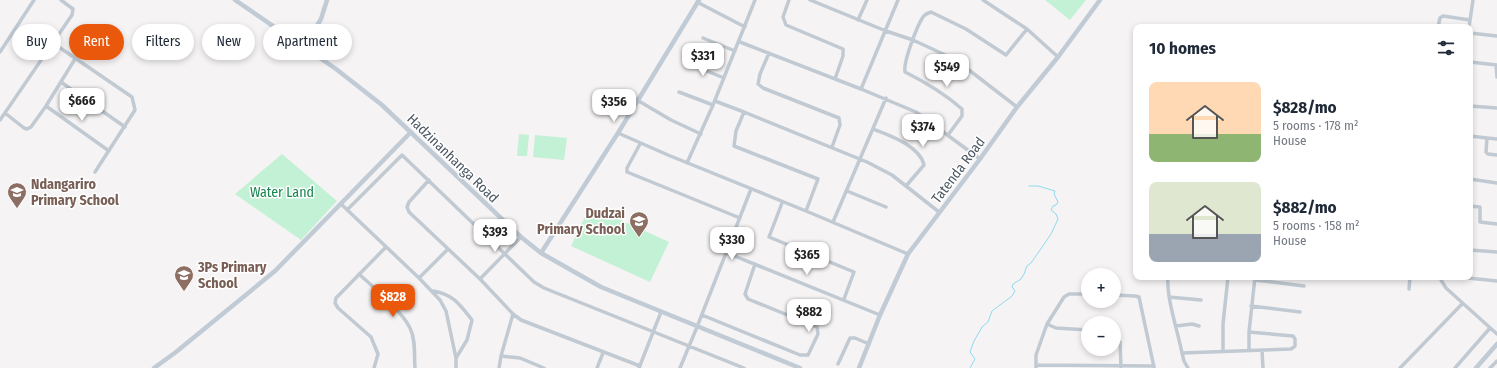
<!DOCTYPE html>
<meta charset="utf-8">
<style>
:root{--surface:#fff;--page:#f2f2f3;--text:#1f2937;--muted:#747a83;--accent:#ea580c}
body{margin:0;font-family:"Fira Sans Condensed",sans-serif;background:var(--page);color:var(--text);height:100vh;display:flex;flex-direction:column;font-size:15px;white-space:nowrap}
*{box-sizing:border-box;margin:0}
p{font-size:13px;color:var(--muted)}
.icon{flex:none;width:22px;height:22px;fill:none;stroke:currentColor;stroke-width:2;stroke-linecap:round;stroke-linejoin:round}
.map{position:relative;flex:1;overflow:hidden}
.details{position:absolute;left:1133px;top:24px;width:340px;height:256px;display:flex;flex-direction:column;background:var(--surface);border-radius:8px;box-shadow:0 2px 6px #0003}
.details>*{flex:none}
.guide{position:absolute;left:12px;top:24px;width:380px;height:36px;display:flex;gap:8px}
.fabs{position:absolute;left:1081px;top:268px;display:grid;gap:8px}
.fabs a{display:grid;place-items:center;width:40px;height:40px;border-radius:50%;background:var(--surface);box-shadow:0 2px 6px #0003;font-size:20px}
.price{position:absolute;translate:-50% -34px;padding:0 9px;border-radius:8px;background:#fff;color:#222;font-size:13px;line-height:26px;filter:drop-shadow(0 1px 2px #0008)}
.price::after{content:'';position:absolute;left:50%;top:24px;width:12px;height:9px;margin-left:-6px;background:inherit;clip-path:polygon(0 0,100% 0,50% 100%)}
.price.selected{background:var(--accent);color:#fff}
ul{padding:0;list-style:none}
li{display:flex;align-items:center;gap:12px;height:100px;padding:0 16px}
li span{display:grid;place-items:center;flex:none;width:112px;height:80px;border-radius:8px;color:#555}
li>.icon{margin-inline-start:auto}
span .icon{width:48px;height:48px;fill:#fffc;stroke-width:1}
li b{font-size:17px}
h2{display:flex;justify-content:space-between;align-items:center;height:48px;padding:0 16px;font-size:17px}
.chip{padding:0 14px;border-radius:18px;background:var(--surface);box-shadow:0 2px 6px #0003;font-size:14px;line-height:36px}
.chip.selected{background:var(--accent);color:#fff}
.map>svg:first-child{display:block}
.green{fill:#c3f1d5}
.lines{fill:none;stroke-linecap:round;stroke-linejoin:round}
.stream{stroke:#90daee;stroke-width:1}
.street{stroke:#c1cad2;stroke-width:3.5}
.secondary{stroke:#c1cbd6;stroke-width:4.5}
.labels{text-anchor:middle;stroke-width:3;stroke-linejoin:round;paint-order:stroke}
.street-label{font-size:14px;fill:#4a5661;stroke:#fff}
.education-label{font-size:14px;font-weight:bold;fill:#785e54;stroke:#fff;text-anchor:start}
.park-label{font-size:14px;fill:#17864f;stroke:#fff}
</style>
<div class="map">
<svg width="1497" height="368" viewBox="0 0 1497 368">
<rect width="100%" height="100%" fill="#f5f3f3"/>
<path class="green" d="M1045 0H1086L1070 20Z
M519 134 529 135 527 156H517Z
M535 135 567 138 564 160 533 157Z
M282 154 337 201 301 240 235 194Z
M590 206 669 242 650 282 571 246Z"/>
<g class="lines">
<path class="stream" d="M970 368 975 359 970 352 974 341 982 327 988 322 992 311 1012 296 1015 291 1012 287 1013 284 1021 279 1024 274 1027 266 1031 263 1038 253 1051 234 1058 219 1056 214 1051 210 1053 206 1056 205 1058 202 1054 194 1055 191 1038 186H1029"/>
<path class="street" d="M789 0 783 17 786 25 843 49V56L835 79
M810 0 886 31 913 40 956 60 1017 107
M983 0 1027 29 1058 57
M697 2 745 27
M858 20 867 0
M1438 27 1440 18 1443 16 1470 20
M1469 27 1473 0
M1470 33 1497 36
M703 38 735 51
M740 42 861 89 916 112 980 159
M53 43 132 97 135 110 95 172
M0 52 34 0
M769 53 760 74 758 84 763 88 839 118 840 125 832 147
M1470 62 1497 65
M687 63 724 78
M1496 65 1497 77
M61 82 125 127
M861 89 898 0
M679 92 713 105
M637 100 671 120 701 134
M715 101 744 112 867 162 892 175 939 212
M46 106 109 151
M1470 106 1497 108
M744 112 736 131 734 146 818 179 806 211
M5 113 24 128 27 129 31 127 46 106 75 59
M0 120 72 15 73 9 61 0
M873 129C889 135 920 146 924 165L906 186
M618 133 668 155 806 211 908 254
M948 135 962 116V109C945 94 925 82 905 72 903 62 917 26 923 17 925 14 928 13 931 12L966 29 1006 55 1027 29
M1470 136 1487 138 1486 152 1488 154 1497 155
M1487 138 1497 139
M640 144 627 168V172L740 218
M687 163 713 105 755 0
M1470 179 1497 183
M429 180 409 202 407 207 409 212 480 279 513 314 521 320 640 366
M847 191 886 207
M782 203 769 237 854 272 844 299
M341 204 419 278 440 300 446 311 456 358V368
M1470 206 1480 207V222L1497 224
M347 210 402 155 534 282 544 288 744 368
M833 222 886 98
M1470 250 1497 252
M727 253 880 315
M359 274C374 288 402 311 410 328 416 340 414 355 415 368
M1168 277C1166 297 1178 332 1182 353L1184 361 1188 368
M1441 277V280L1446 288 1497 334
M1458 277 1497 281
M419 278 447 250
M480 279 521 237
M1255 280 1304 286
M1409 289 1410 277
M433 291C453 294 460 305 472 320L467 340 456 358
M1114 295 1135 296 1139 297 1154 367
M1169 297 1201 300
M1251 306 1300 312
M702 315 800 355H808L818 334 817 327 748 299 745 294 755 264
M1047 324 1056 328 1088 330
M1176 326 1192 324 1199 326
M1114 334 1120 342 1121 367
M1249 350V332L1255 277
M1262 350 1263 368
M1223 351V324L1228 277
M1182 353 1291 349 1295 346V339L1293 336 1249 332
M501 356 520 358 544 368
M838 364 850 338H855L869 344
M1036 365 1154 366
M374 368 378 354 371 337 338 308 335 303 336 298 386 247
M499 368 501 356 513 314
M597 368 603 353
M639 368 661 312
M680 368 697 327 751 189
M1036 368V355L1047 324 1064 297 1069 294H1088
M1400 368 1462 304
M1455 368 1490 328
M1490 368 1497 361"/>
<path class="secondary" d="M235 0 336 69 382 105 521 237 541 253 601 287 800 368
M304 47 321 19 327 0
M541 253 618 133 699 0
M154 368 176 352 275 271 411 132
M859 368 880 315 908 254 980 159 1017 107 1058 57 1100 0
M1476 368 1497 344"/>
</g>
<defs>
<symbol id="school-pin" viewBox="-11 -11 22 30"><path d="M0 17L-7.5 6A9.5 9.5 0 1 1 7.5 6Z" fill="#8d6e63" stroke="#fff"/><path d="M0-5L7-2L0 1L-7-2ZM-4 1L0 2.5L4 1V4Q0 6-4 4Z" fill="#fff"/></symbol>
</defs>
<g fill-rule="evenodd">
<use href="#school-pin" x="6" y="181" width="22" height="30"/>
<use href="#school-pin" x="628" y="210" width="22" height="30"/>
<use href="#school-pin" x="173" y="264" width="22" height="30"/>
</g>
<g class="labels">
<g class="street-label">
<text transform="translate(453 158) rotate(44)" y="5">Hadzinanhanga Road</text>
<text transform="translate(958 170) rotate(-53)" y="5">Tatenda Road</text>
</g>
<g class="education-label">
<text x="31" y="189">Ndangariro<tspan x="31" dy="16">Primary School</tspan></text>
<text x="625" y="218" text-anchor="end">Dudzai<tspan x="625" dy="16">Primary School</tspan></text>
<text x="198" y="272">3Ps Primary<tspan x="198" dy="16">School</tspan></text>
</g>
<g class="park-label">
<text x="282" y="197">Water Land</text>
</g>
</g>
</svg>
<div class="fabs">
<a>+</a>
<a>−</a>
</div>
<b class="price" style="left:703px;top:77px">$331</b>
<b class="price" style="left:947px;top:88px">$549</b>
<b class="price" style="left:82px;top:122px">$666</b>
<b class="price" style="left:614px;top:123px">$356</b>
<b class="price" style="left:923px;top:148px">$374</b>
<b class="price" style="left:495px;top:253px">$393</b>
<b class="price" style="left:732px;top:261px">$330</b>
<b class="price" style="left:807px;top:276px">$365</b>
<b class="price selected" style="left:393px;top:318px">$828</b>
<b class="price" style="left:809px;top:333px">$882</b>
<div class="guide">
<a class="chip">Buy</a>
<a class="chip selected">Rent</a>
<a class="chip">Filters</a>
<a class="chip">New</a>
<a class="chip">Apartment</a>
</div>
<section class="details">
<h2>10 homes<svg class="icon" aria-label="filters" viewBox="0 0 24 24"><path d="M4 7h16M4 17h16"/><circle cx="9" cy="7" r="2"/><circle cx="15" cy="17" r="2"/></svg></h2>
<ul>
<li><span style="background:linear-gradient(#ffd9b3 65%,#8fb573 0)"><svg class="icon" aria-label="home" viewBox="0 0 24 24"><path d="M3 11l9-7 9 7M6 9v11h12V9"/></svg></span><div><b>$828/mo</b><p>5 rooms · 178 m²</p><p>House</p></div></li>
<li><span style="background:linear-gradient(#dfe7d0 65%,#9aa5b1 0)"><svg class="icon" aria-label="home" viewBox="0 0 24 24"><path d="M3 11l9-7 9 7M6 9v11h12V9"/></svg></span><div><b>$882/mo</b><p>5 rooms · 158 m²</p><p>House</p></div></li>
</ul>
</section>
</div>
